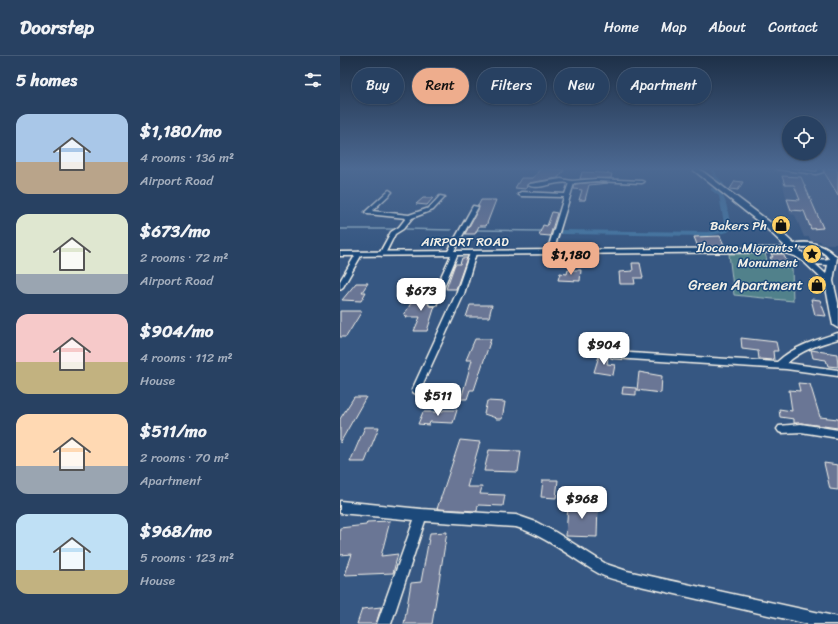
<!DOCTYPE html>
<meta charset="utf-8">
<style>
:root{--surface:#284162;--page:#304868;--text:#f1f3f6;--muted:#a5afbe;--line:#445a77;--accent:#eead8d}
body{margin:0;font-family:Sriracha,sans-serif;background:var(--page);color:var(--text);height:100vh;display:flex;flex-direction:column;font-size:15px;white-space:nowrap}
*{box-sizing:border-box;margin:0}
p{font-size:13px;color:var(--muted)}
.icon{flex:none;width:22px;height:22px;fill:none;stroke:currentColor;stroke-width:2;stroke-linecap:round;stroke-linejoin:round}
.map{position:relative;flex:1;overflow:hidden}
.details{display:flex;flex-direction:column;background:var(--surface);width:340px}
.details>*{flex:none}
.guide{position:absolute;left:12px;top:12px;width:380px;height:36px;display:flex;gap:8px}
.buttons{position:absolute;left:442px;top:60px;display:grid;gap:8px}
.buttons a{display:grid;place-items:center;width:44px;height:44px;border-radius:50%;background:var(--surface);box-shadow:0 1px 3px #0004,0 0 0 1px var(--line);font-size:20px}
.price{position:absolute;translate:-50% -34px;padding:0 9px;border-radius:8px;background:#fff;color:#222;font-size:13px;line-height:26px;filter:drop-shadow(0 1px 2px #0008)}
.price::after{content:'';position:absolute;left:50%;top:24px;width:12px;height:9px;margin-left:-6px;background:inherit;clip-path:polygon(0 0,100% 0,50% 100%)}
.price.active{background:var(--accent);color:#111}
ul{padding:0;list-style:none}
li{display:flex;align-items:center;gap:12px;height:100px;padding:0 16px}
li span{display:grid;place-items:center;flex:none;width:112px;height:80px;border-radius:12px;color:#555}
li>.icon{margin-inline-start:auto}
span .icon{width:48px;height:48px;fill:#fffc;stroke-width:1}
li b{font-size:17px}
h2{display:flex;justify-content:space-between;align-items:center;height:48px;padding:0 16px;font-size:17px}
.tag{padding:0 14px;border-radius:18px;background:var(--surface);box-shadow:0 1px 3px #0004,0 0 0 1px var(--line);font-size:14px;line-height:36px}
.tag.active{background:var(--accent);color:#111}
header{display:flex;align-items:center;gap:24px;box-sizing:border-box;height:56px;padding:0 20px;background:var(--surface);border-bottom:1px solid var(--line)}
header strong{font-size:19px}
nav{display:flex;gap:22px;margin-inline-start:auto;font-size:14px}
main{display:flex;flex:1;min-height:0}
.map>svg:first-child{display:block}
.built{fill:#49638a}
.green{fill:#51818b;stroke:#a2b9ba}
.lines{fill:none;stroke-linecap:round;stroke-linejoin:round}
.stream{stroke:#8aa7bd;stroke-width:1.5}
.canal{fill:#4476a1;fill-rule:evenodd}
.building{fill:#6b7695;stroke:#f4f1e8}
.minor-casing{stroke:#f4f1e8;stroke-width:3}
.major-casing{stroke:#f4f1e8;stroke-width:3}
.minor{fill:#1f4a7a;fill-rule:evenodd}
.major{fill:#1f4a7a;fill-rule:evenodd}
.labels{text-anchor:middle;stroke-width:3;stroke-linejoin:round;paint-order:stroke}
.far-poi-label{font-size:13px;fill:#f4f1e8;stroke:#1f4a7a;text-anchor:end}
.far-street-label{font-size:13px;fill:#f4f1e8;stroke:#1f4a7a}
.poi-label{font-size:15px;fill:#f4f1e8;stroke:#1f4a7a;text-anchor:end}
</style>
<header>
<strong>Doorstep</strong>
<nav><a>Home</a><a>Map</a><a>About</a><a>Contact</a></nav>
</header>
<main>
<section class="details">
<h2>5 homes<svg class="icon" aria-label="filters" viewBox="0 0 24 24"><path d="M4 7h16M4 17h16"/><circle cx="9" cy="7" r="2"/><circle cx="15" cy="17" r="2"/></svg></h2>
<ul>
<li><span style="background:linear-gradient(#a9c7e8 60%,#b9a48a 0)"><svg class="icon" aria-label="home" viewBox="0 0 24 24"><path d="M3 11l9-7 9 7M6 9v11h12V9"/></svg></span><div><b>$1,180/mo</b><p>4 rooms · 136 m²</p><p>Airport Road</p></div></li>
<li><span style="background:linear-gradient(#dfe7d0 75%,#9aa5b1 0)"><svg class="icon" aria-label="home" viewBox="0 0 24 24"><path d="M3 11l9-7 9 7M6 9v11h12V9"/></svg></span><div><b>$673/mo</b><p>2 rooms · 72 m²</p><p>Airport Road</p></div></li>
<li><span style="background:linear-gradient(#f6c9c9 60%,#c2b280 0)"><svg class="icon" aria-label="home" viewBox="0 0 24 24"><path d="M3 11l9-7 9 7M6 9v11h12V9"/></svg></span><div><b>$904/mo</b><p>4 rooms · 112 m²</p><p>House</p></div></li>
<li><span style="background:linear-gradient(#ffd9b3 65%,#9aa5b1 0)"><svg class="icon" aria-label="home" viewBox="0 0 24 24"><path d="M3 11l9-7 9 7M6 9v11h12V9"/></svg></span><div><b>$511/mo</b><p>2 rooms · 70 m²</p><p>Apartment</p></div></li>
<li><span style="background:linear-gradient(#bfe0f5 70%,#c2b280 0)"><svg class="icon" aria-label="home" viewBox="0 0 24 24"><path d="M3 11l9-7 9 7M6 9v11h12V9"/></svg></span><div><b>$968/mo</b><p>5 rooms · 123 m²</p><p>House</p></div></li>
</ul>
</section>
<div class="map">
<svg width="498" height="568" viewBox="0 0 498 568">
<rect width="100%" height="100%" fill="#365782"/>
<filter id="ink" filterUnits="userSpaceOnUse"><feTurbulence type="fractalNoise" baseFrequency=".025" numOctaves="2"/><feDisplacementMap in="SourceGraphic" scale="8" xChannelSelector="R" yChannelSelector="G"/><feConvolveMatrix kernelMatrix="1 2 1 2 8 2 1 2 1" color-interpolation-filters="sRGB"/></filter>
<g filter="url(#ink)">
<path class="built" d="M390 112H498V188H482L480 185H471L469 181H464L455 159 450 158 440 116Z"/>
<path class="green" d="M389 198H425L429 210 452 212 453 245 394 239Z"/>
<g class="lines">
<path class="stream" d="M0 173H53
M66 173 111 174
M136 174 201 175"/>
<path class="canal" d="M370 112H374L377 120 384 128V129H380L373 120Z
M371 132C387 131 388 160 391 172L388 176 367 180 221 178 218 176 221 174 367 176 384 174 385 172 379 140 371 134Z"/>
</g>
<path class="building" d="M201 112 224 114 218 122 189 127 187 129 186 133 175 132 181 122H193Z
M484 112H496L498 117V139L484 116Z
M242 116 264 117 272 118 271 122 240 123Z
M442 120 461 121 483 172 471 173 464 155 451 154 447 143 460 144 454 129H445Z
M395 125 403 126 398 134 390 133Z
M256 126 268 127 249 129 245 144H239L242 134 234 133 235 128Z
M83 142H93L87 149 76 148Z
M141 144H156L146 170H139L135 178H125L139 152 138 150Z
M212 156 217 157 210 180 199 179 203 169 207 170Z
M380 180 385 191H358L354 181Z
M431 198H443L449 209H434L430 201H433Z
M122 202H127L116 233H106L115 208H120Z
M292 207H300L303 222H294L295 228H280L279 216 293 215Z
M228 214H241L240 225 218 224 220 217 227 218Z
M16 227H28L22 236H26L21 245 2 244Z
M83 239H91L88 248 90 250H95L87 275H74L80 261H65L66 260 64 259 74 242H82Z
M471 243 480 244 486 260 475 259Z
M130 249H152L149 261H126Z
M0 255H22L6 281H0Z
M401 282 436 286 438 295H433L434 304 419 303 418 295 402 293Z
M135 283H151L134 334H130L127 343H121L132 304H126Z
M471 294 497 298 498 311 488 310 486 304 473 302Z
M259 300 268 301 267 308 275 309 273 319 254 316Z
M299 316 322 320 321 337 297 334Z
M458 327 470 328 480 361 498 363V372L461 367H454V363L440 361 439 353 452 355 449 334 460 335Z
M283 331 296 332V339L282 338Z
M14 341H26L0 387V363Z
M147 345 165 346 162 363H156V362L144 358Z
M103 354H117L113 367 90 366 89 369 78 368 83 356H102Z
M25 371H39L25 406H10Z
M120 384 140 386 127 431H142L140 438 165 439 163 450 138 449 137 455 97 453Z
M149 394 181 395 178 416 144 415Z
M484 407 498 409V434L490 433Z
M203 424H218L216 442 201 441Z
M228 448H258L257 481 226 480Z
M50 465 41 500 58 498 53 517 5 519 12 498 0 499V472L26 469 27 466Z
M107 476 92 568H64L71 527 81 526 90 477Z
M41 551 36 568H17L22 553Z"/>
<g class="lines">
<defs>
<path id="minor" d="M435 112H447L476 116 478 115V112H482L483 116 476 118 437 113Z
M221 123 232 125 256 123 302 125 304 126 302 127 256 125 234 127 213 196 210 198 207 196 224 141 181 140 178 138 181 136 225 138 229 127C216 124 198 135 188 129L190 128Z
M49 134 52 136 51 137 32 155 69 159 89 152 100 140 105 141 93 154 72 162 63 173 55 178 45 198 42 200 39 198 51 176 59 171 66 162 28 158 25 156Z
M133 150 138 151 114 195 118 197 97 247 96 249H90L89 247 111 199 107 197Z
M133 195 136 197 124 238 80 334 79 336 76 338 73 336 72 334 116 238 130 197Z
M19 196 22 198 3 231 0 233V225L16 198Z
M498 277V283C480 288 461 294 447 307L498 314V320L446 313 274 302 271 301 270 299 271 297 274 296 437 306C454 290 476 284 498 277Z
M461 368 498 374V382L461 376 442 377 439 376 437 373 439 370Z
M0 445 81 453 176 459 196 466 215 476 266 508 287 515 498 561V568H468L287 527C277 524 266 522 258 517 230 501 206 480 176 471L85 465 51 568H37L74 464 0 457Z"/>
<path id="major" d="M351 112H358L431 167 454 188C470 184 487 189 497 202L493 225 498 247V272L493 269 485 226 463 205 455 200 442 196 0 200V196L442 192 449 194 425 171ZM464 191C473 191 485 195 489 203 476 205 466 201 457 192ZM475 208 488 209 486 218Z"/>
</defs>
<use href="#minor" class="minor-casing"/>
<use href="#major" class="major-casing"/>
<use href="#minor" class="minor"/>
<use href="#major" class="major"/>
</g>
</g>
<linearGradient id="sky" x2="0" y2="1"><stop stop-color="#1e3048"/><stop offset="0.59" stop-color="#4c6992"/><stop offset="1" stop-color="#4c6992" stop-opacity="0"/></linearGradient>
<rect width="498" height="191" fill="url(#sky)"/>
<defs>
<symbol id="shop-disc" viewBox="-11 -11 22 22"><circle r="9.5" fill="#ffd166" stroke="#1f4a7a"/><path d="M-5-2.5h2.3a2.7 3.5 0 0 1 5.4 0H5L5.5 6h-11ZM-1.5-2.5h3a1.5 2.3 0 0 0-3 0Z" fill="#111"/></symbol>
<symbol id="sight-disc" viewBox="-11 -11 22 22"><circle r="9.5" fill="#ffd166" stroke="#1f4a7a"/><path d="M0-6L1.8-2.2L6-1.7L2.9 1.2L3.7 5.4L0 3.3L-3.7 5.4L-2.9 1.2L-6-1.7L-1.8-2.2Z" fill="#111"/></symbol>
</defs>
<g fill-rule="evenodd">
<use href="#shop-disc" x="430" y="158" width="22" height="22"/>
<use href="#sight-disc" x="461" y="187" width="22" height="22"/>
<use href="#shop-disc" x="466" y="218" width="22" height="22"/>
</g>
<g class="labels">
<g class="far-poi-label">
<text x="427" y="174">Bakers Ph</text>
<text x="458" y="196">Ilocano Migrants'<tspan x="458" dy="15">Monument</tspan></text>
</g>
<g class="far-street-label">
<text x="125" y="190">AIRPORT ROAD</text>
</g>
<g class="poi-label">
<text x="463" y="234">Green Apartment</text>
</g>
</g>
</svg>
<div class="buttons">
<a><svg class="icon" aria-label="locate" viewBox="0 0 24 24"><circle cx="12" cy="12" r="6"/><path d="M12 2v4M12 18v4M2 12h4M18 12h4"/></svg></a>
</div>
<b class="price active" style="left:231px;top:220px">$1,180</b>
<b class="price" style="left:81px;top:256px">$673</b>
<b class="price" style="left:264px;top:310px">$904</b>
<b class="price" style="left:98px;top:361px">$511</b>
<b class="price" style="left:242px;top:464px">$968</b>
<div class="guide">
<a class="tag">Buy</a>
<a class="tag active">Rent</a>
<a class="tag">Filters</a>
<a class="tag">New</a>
<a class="tag">Apartment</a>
</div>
</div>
</main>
